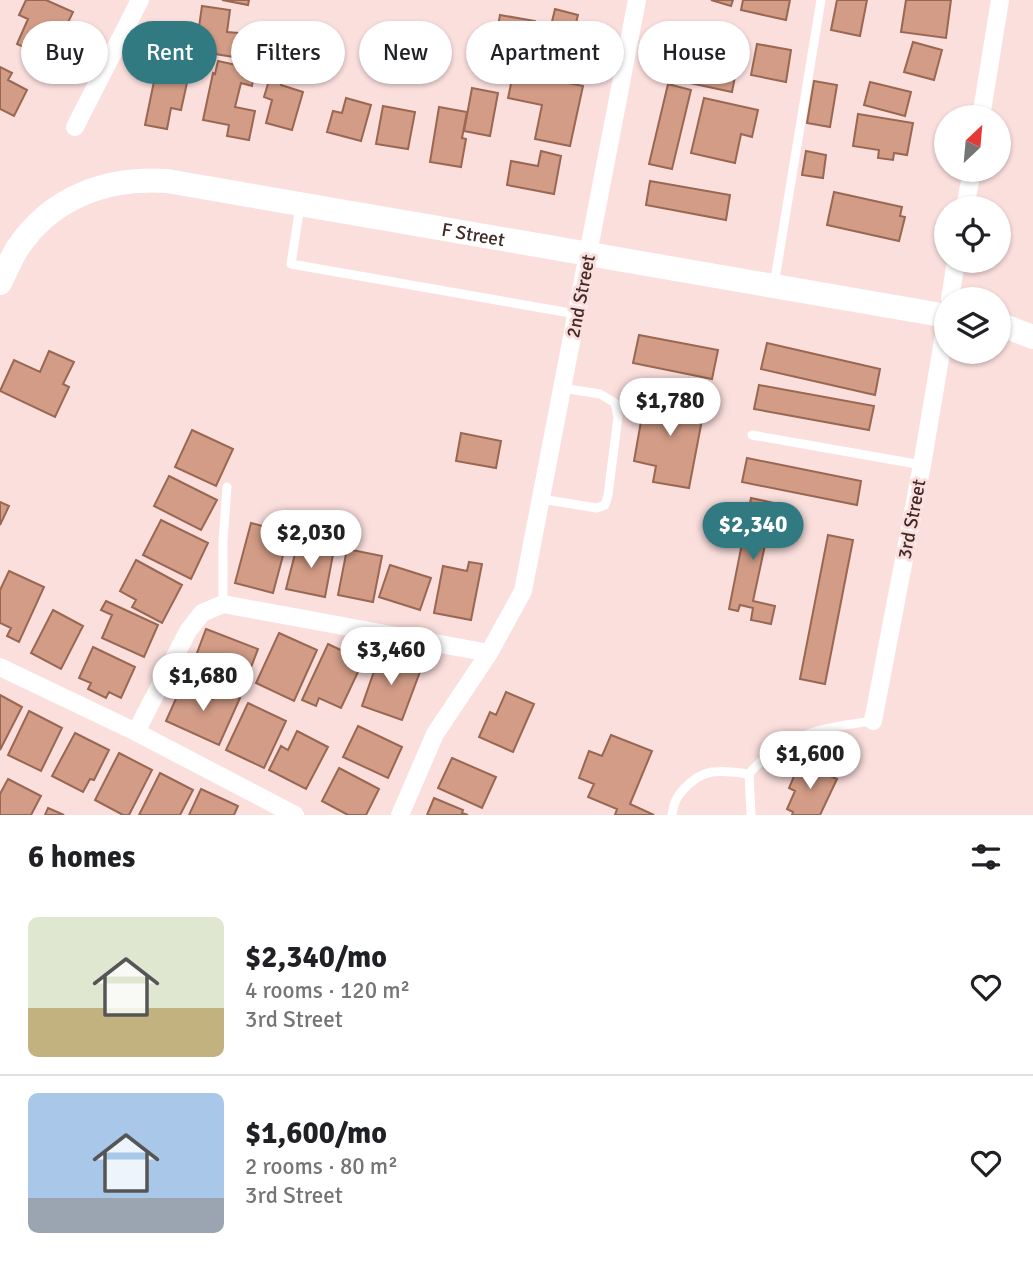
<!DOCTYPE html>
<meta charset="utf-8">
<style>
:root{--surface:#fff;--page:#f2f2f2;--text:#202124;--muted:#757577;--line:#e0e0e0;--accent:#327a81}
body{margin:0;font-family:Signika,sans-serif;background:var(--page);color:var(--text);height:100vh;display:flex;flex-direction:column;font-size:26px;white-space:nowrap}
*{box-sizing:border-box;margin:0}
p{font-size:23px;color:var(--muted)}
.icon{flex:none;width:38px;height:38px;fill:none;stroke:currentColor;stroke-width:2;stroke-linecap:round;stroke-linejoin:round}
.map{position:relative;height:815px;overflow:hidden}
.sheet{display:flex;flex-direction:column;background:var(--surface);flex:1}
.sheet>*{flex:none}
.guide{position:absolute;left:21px;top:21px;width:992px;height:63px;display:flex;gap:14px}
.needle{width:46px;rotate:26deg}
.controls{position:absolute;left:934px;top:105px;display:grid;gap:14px}
.controls a{display:grid;place-items:center;width:77px;height:77px;border-radius:50%;background:var(--surface);box-shadow:0 2px 5px #0004;font-size:35px}
.price{position:absolute;translate:-50% -60px;padding:0 16px;border-radius:24px;background:#fff;color:#222;font-size:23px;line-height:46px;filter:drop-shadow(0 2px 4px #0008)}
.price::after{content:'';position:absolute;left:50%;top:42px;width:21px;height:16px;margin-left:-10px;background:inherit;clip-path:polygon(0 0,100% 0,50% 100%)}
.price.on{background:var(--accent);color:#fff}
ul{padding:0;list-style:none}
li{display:flex;align-items:center;gap:21px;height:175px;padding:0 28px}
li+li{border-top:2px solid var(--line)}
li span{display:grid;place-items:center;flex:none;width:196px;height:140px;border-radius:10px;color:#555}
li>.icon{margin-inline-start:auto}
span .icon{width:84px;height:84px;fill:#fffc;stroke-width:1}
li b{font-size:30px}
h2{display:flex;justify-content:space-between;align-items:center;height:84px;padding:0 28px;font-size:30px}
.tag{padding:0 24px;border-radius:32px;background:var(--surface);box-shadow:0 2px 5px #0004;font-size:24px;line-height:63px}
.tag.on{background:var(--accent);color:#fff}
.map>svg:first-child{display:block}
.building{fill:#d29c86;stroke:#996752;stroke-width:2}
.lines{fill:none;stroke-linecap:round;stroke-linejoin:round}
.service{stroke:#fff;stroke-width:9}
.minor{stroke:#fff;stroke-width:18}
.secondary{stroke:#fff;stroke-width:24}
.labels{text-anchor:middle;stroke-width:6;stroke-linejoin:round;paint-order:stroke}
.street-label{font-size:19px;fill:#412928;stroke:#fadfdd}
</style>
<div class="map">
<svg width="1033" height="815" viewBox="0 0 1033 815">
<rect width="100%" height="100%" fill="#fadfdd"/>
<path class="building" d="M26 0H46L73 12 62 35 72 40 61 64 17 44 28 19 19 15Z
M222 0H249L248 5Z
M711 0H733L731 6Z
M743 0H790L786 20 741 10Z
M837 0H867L860 36 831 30Z
M906 0H951L946 38 901 32Z
M202 6 230 10 227 32 238 33 234 57 177 48 181 24 199 27Z
M555 9 578 15 573 35 550 30Z
M500 15 535 21 530 51 506 47 508 39 496 37Z
M675 29 736 42 730 70 736 72 732 92 685 82 691 56 670 51Z
M550 36 580 42 576 63 546 57Z
M913 42 942 50 934 80 904 72Z
M757 44 791 50 786 82 751 75Z
M218 61 255 69 252 86 241 83 235 107 255 111 249 140 227 136 229 125 203 120 213 73 215 74Z
M158 62 190 69 181 110 171 108 167 129 145 125Z
M0 67 12 73 8 80 27 90 14 116 0 109Z
M524 74 583 86 570 146 535 139 542 105 508 98 512 79 523 82Z
M270 77 282 81 281 85 303 92 292 130 266 123 272 100 264 97Z
M814 81 837 85 830 127 807 123Z
M870 82 911 92 905 116 864 105Z
M668 84 691 90 672 169 649 164Z
M472 88 498 93 490 136 464 131Z
M346 98 371 105 361 141 327 132 333 111 342 113Z
M704 98 758 110 752 137 741 134 735 163 691 153Z
M383 106 415 112 408 149 376 144Z
M439 107 467 112 462 138 466 139 461 167 430 162Z
M858 114 913 123 907 155 894 153 893 160 878 158 879 150 853 146Z
M541 151 561 156 554 194 507 185 511 161 538 166Z
M806 151 826 155 823 178 802 175Z
M650 181 730 195 726 220 646 205Z
M834 192 902 207 900 216 905 217 899 241 827 225Z
M639 335 718 350 712 379 633 363Z
M767 343 880 369 875 395 761 369Z
M49 351 74 362 63 384 69 387 55 417 0 391 14 360 40 372Z
M759 385 874 406 869 430 754 409Z
M646 393 705 404 689 488 653 482 656 466 634 461Z
M192 430 233 449 216 486 175 467Z
M461 433 501 441 496 468 456 461Z
M747 458 861 481 857 505 742 482Z
M169 476 217 500 201 530 154 506Z
M751 498 774 503 753 601 775 606 771 624 751 620 753 608 740 605 738 611 729 609Z
M0 502 9 506 0 525Z
M161 520 208 543 191 579 143 555Z
M251 523 289 533 273 593 235 583Z
M828 535 853 540 825 684 800 679Z
M298 542 334 549 325 597 286 589Z
M347 549 382 556 373 602 338 595Z
M136 560 182 585 162 623 132 607 136 600 120 591Z
M469 562 482 564 471 620 434 613 443 566 467 571Z
M390 565 431 578 420 610 379 597Z
M9 571 44 587 19 642 7 636 11 628 0 623V590Z
M106 601 158 625 144 657 102 638 112 615 101 610Z
M53 610 83 626 61 669 31 653Z
M206 629 258 649 243 688 191 669Z
M279 633 317 650 294 701 256 683Z
M328 644 351 655 354 650 366 655 341 708 319 698 316 706 302 700Z
M93 647 135 667 121 698 109 692 106 698 88 689 91 683 79 678Z
M380 654 421 669 402 720 362 706Z
M182 685 213 699 218 688 240 698 219 745 166 721Z
M506 692 534 704 513 752 479 737 490 712 496 715Z
M0 695 22 707 0 750Z
M248 703 286 721 264 768 226 750Z
M29 711 62 728 41 771 8 755Z
M358 726 402 747 388 778 343 757Z
M297 731 328 747 306 789 269 770 281 746 288 750Z
M75 733 109 750 94 780 90 779 83 792 52 776Z
M611 735 652 751 630 804 654 815H615L617 809 588 797 594 784 579 778 589 751 602 756Z
M119 753 152 770 129 815H123L95 800Z
M452 758 496 777 482 808 438 788Z
M800 762 837 779 820 815H792L793 812 787 809 795 791 789 788Z
M339 768 379 789 366 815H348L322 801Z
M160 773 193 790 180 815H139Z
M8 779 41 796 31 815H0V794Z
M201 789 238 806 234 815H189Z
M434 798 463 810 462 813 468 815H427Z
M48 808 64 815H45Z"/>
<g class="lines">
<path class="service" d="M300 206 291 264 576 314
M774 285 821 0
M752 435 922 465
M541 499 597 508 605 505 608 495 618 417 615 403 600 394 562 388
M223 604V541L227 487
M672 815C673 806 676 797 683 790 703 767 720 770 749 774
M751 815 749 774C784 733 822 728 873 721"/>
<path class="minor" d="M981 117 1000 0
M75 127 140 0
M965 208 972 170
M950 299 956 261
M0 667 136 732 295 815
M873 721 922 465 947 317
M136 732 188 631 202 613 223 604 489 653
M400 815 435 734 489 653 523 591 637 0"/>
<g class="secondary">
<path id="s1" d="M0 283C6 272 10 260 17 249 51 197 107 177 167 181L947 316"/>
<path d="M999 324 1033 337"/>
</g>
</g>
<g class="labels">
<g class="street-label">
<text dy="7" stroke="none"><textPath href="#s1" startOffset="522">F Street</textPath></text>
<text transform="translate(580 296) rotate(-79)" y="7">2nd Street</text>
<text transform="translate(911 519) rotate(-79)" y="7">3rd Street</text>
</g>
</g>
</svg>
<div class="controls">
<a><svg class="needle" viewBox="-14 -14 28 28"><path d="M0-13l5 13h-10z" fill="#e53935"/><path d="M0 13l5-13h-10z" fill="#757577"/></svg></a>
<a><svg class="icon" aria-label="locate" viewBox="0 0 24 24"><circle cx="12" cy="12" r="6"/><path d="M12 2v4M12 18v4M2 12h4M18 12h4"/></svg></a>
<a><svg class="icon" aria-label="layers" viewBox="0 0 24 24"><path d="M12 4l9 5-9 5-9-5zM3 14l9 5 9-5"/></svg></a>
</div>
<b class="price" style="left:670px;top:438px">$1,780</b>
<b class="price on" style="left:753px;top:562px">$2,340</b>
<b class="price" style="left:311px;top:570px">$2,030</b>
<b class="price" style="left:391px;top:687px">$3,460</b>
<b class="price" style="left:203px;top:713px">$1,680</b>
<b class="price" style="left:810px;top:791px">$1,600</b>
<div class="guide">
<a class="tag">Buy</a>
<a class="tag on">Rent</a>
<a class="tag">Filters</a>
<a class="tag">New</a>
<a class="tag">Apartment</a>
<a class="tag">House</a>
</div>
</div>
<section class="sheet">
<h2>6 homes<svg class="icon" aria-label="filters" viewBox="0 0 24 24"><path d="M4 7h16M4 17h16"/><circle cx="9" cy="7" r="2"/><circle cx="15" cy="17" r="2"/></svg></h2>
<ul>
<li><span style="background:linear-gradient(#dfe7d0 65%,#c2b280 0)"><svg class="icon" aria-label="home" viewBox="0 0 24 24"><path d="M3 11l9-7 9 7M6 9v11h12V9"/></svg></span><div><b>$2,340/mo</b><p>4 rooms · 120 m²</p><p>3rd Street</p></div><svg class="icon" aria-label="heart" viewBox="0 0 24 24"><path d="M12 20l-8-8c-3-5 5-10 8-4 3-6 11-1 8 4z"/></svg></li>
<li><span style="background:linear-gradient(#a9c7e8 75%,#9aa5b1 0)"><svg class="icon" aria-label="home" viewBox="0 0 24 24"><path d="M3 11l9-7 9 7M6 9v11h12V9"/></svg></span><div><b>$1,600/mo</b><p>2 rooms · 80 m²</p><p>3rd Street</p></div><svg class="icon" aria-label="heart" viewBox="0 0 24 24"><path d="M12 20l-8-8c-3-5 5-10 8-4 3-6 11-1 8 4z"/></svg></li>
</ul>
</section>
